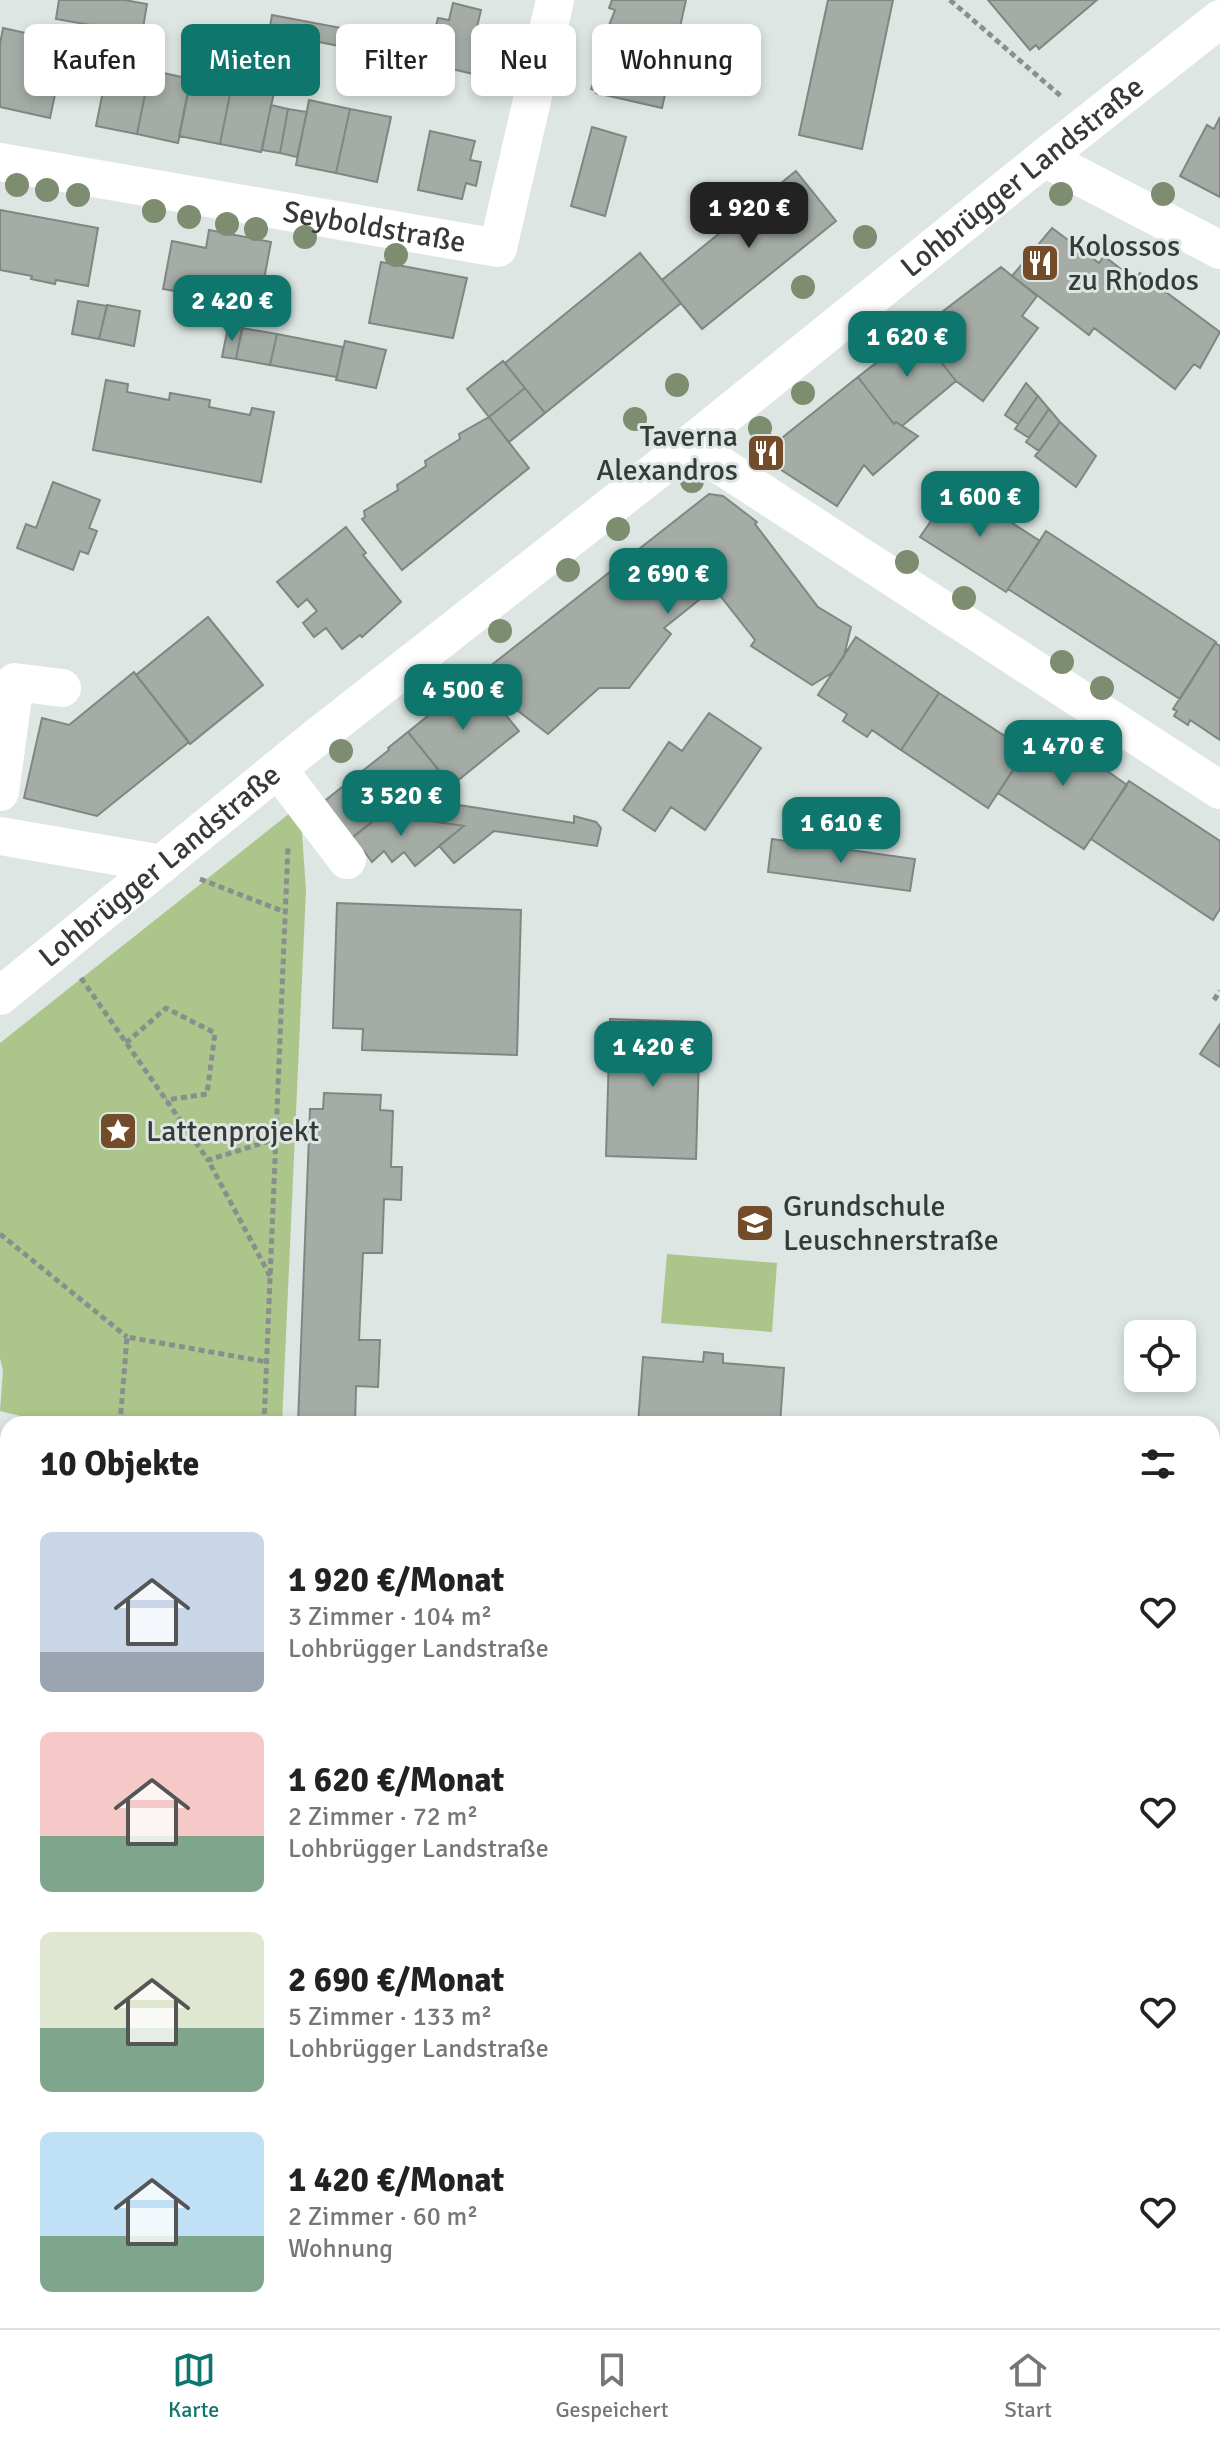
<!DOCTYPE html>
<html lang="de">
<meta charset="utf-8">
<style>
:root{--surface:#fff;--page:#f6f6f6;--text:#222;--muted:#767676;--line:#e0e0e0;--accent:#0f766e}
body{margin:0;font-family:Signika,sans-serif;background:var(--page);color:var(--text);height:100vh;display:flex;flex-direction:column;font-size:30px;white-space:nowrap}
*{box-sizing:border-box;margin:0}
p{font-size:26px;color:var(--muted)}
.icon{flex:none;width:44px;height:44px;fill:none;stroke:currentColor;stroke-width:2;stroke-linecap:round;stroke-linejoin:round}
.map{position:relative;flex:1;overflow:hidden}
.panel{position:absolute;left:0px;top:1416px;width:1220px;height:912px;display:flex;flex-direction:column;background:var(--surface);border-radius:24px 24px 0 0;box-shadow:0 4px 12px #0003}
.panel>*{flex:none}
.guide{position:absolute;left:24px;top:24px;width:800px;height:72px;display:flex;gap:16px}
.controls{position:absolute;left:1124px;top:1320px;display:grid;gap:16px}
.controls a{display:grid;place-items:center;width:72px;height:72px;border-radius:12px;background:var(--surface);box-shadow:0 4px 12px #0003;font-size:40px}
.price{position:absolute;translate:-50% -68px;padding:0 18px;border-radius:16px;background:var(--accent);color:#fff;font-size:26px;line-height:52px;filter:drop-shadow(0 2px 4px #0008)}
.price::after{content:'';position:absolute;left:50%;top:48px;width:24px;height:18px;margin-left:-12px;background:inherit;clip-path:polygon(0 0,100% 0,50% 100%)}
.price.on{background:#222;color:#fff}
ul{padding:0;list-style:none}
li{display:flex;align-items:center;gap:24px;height:200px;padding:0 40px}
li span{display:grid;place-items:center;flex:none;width:224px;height:160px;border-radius:12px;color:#555}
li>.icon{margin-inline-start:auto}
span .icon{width:96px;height:96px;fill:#fffc;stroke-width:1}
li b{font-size:34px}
h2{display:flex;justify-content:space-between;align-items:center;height:96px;padding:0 40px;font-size:34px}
.tag{padding:0 28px;border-radius:12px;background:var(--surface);box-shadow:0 4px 12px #0003;font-size:28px;line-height:72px}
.tag.on{background:var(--accent);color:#fff}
.menu{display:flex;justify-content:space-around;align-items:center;height:112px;border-top:2px solid var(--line);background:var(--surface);font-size:22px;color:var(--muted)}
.menu a{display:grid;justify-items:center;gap:4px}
.menu .on{color:var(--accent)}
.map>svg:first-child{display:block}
.green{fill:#acc58b}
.building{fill:#a5aca6;stroke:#808681;stroke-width:2}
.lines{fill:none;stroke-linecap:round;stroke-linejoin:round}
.path{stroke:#898f8d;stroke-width:5;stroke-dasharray:6 4;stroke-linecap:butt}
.minor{stroke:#fff;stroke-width:38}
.major{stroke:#9be0df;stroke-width:44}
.tree{fill:#7e8c70}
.labels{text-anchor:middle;stroke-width:6;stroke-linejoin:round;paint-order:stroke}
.street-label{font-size:30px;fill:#363a38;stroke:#dde6e3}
.poi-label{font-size:30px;fill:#363a38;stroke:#dde6e3;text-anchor:start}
</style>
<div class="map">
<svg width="1220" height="2328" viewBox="0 0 1220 2328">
<rect width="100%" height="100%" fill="#dde6e3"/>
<path class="green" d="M300 805 306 890 282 1424H54L0 1411 3 1370 0 1359V1043Z
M667 1254 777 1263 772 1332 661 1323Z
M0 1795 8 1799V1835L2 1833 0 1839Z"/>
<path class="building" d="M59 0H124L147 4 142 34 56 19Z
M612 0H686L662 108 596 93 597 91 591 89 607 50 600 48 615 10 609 8Z
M828 0H893L862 149 799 135Z
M988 0H1097L1039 49 1036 45 1030 50Z
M453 3 481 10 477 27 496 32 486 77 439 66 444 43 432 41 438 18 449 20Z
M272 15 357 31 354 49 269 32Z
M3 28 66 42 50 118 0 107V44Z
M109 61 150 70 137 134 96 126Z
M150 70 191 79 178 143 137 134Z
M192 71 233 79 220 144 179 136Z
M233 79 275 88 261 152 220 144Z
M309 100 350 109 336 173 296 165Z
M271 105 288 109 280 153 262 150Z
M288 109 307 112 297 157 280 153Z
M350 109 391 117 377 182 336 173Z
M1220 117V197L1180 176 1207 125 1214 129Z
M592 127 626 137 605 216 571 206Z
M430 131 475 141 470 160 481 162 476 186 466 183 462 199 418 190Z
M796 171 836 221 702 329 662 280Z
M0 210 98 228 88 286 56 280 55 284 31 279 32 276 0 270Z
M1052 228 1099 263 1104 256 1135 280 1140 273 1220 332 1200 368 1194 364 1175 389 1094 328 1089 335 1012 276Z
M209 230 271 242 260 301 198 289 196 295 163 289 172 241 206 248Z
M640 253 681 303 545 413 505 363Z
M381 262 467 278 453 338 369 323Z
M1001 267 1037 296 1022 316 1038 328 983 401 956 381 917 331Z
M78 301 107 306 99 339 72 334Z
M107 305 140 311 134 346 99 339Z
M228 327 242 330 236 359 222 357Z
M242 328 277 334 270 365 236 359Z
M917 331 956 381 902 426 896 422 894 424 858 377Z
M277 334 343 347 337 377 270 365Z
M345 341 386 350 376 388 336 380Z
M503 361 525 388 489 417 467 389Z
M858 377 894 424 896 422 918 436 873 475 864 465 837 506 772 464 773 445Z
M106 380 128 384 127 392 169 400 170 393 210 400 209 407 250 415 252 408 274 412 261 482 93 450Z
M1026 383 1038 396 1018 424 1005 415Z
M525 388 545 413 509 442 489 417Z
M1038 396 1049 409 1029 438 1015 429Z
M1049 409 1060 422 1039 451 1026 442Z
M489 417 529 468 402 570 362 519 365 517 364 511 398 490 397 485 426 466 425 461 460 439 459 434Z
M1060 422 1096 456 1076 487 1035 456Z
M53 482 100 500 89 528 97 531 88 554 80 551 73 570 17 548 26 524 36 528Z
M955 486 1040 541 1006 592 920 537Z
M709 494 723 496 757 522 755 524 818 607 851 627 844 656 833 672 812 685 751 646 755 640 714 588 664 628 671 634 629 688H599L548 734 475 678Z
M346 527 366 553 363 555 401 602 362 637 360 635 342 649 326 628 314 637 303 623 317 611 307 599 298 607 277 582Z
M1046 531 1216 642 1180 699 1008 589Z
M208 617 263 685 190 744 136 675Z
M856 637 939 693 901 750 872 730 867 737 843 721 847 714 818 695Z
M1215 643 1220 646V740L1190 720 1188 725 1174 716 1177 711 1173 709Z
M134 672 189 742 97 816 24 798 42 718 69 725Z
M475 678 519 731 451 786 408 732Z
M939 693 1026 750 988 808 901 750Z
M709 713 761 748 705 830 671 807 655 831 623 810 669 742 682 751Z
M1042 728 1061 740 1066 739 1086 757 1091 756 1102 763 1103 768 1127 785 1084 849 998 793Z
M408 732 455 790 440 802 574 823V816L596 822 601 828 597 846 494 831 454 863 439 846 464 826 382 814 350 839 322 803 389 750 388 748Z
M1129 781 1220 841V909L1213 920 1091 839Z
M382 814 464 826 415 866 404 852 392 862 384 851 372 862 364 851 354 857 345 844Z
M772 839 915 859 910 891 768 872Z
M337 903 521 910 517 1055 362 1050 363 1029 333 1028Z
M610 1019 700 1022 696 1159 606 1156Z
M1220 1024V1067L1200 1054Z
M324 1093 381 1095 380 1110 393 1111 391 1167H402L401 1200 384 1199 382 1253H363L359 1340H380L378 1387 356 1386 355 1424H298L310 1109H323Z
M704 1352 723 1354V1363L784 1368 780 1424H638L643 1357 703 1362Z
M1212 1597H1220V1651L1212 1650Z
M1216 1823H1220V1909L1212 1908V1832H1215Z
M1212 2038H1220V2098L1212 2097Z
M1212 2097 1220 2098V2130L1212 2129Z
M1212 2179 1220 2181V2242L1212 2247Z
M1220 2242V2280L1212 2277V2247Z
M8 2295V2320H47L54 2328H0V2302Z
M47 2320H89L80 2328H54Z
M144 2320H374L398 2328H145Z"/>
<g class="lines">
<path class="path" d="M950 0 1063 98
M200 879 285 912
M81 978 208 1160
M1214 1000 1220 991
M126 1043 166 1008 215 1033 207 1094 166 1100
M0 1234 127 1337
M270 1276 208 1160 276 1139
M120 1424 127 1337 267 1362
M264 1424 288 846
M0 1611 8 1613
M0 2108 8 2117
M0 2194 8 2191
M613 2328 616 2320"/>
<g class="minor">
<path d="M1044 158 1220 250"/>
<path id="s1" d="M0 162 498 248 555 0"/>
<path d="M689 445 1220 790"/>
<path d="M278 769 347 860"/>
<path d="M0 792 15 682 62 688"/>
<path d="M0 836 162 864"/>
<path id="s2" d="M0 996 312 741 689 445 1044 158 1220 19"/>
<path d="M1212 1761H1220"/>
<path d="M1212 2151H1220"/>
<path d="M112 2328 121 2320"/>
<path d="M762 2328 765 2320"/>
<path d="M1140 2328 1142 2320"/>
</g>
<path class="major" d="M0 1903 8 1907
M0 1972 8 1976
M828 2320 851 2328
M934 2320 955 2328"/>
</g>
<g class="tree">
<circle cx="17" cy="185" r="12"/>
<circle cx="47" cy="190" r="12"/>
<circle cx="1061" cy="194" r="12"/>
<circle cx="1163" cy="194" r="12"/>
<circle cx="78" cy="195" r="12"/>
<circle cx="154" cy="211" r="12"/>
<circle cx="189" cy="217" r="12"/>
<circle cx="227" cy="224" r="12"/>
<circle cx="256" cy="229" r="12"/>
<circle cx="305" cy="237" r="12"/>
<circle cx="865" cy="237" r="12"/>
<circle cx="396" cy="255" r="12"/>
<circle cx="803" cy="287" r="12"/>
<circle cx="677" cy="385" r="12"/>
<circle cx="803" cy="393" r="12"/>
<circle cx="635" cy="419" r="12"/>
<circle cx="760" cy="428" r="12"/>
<circle cx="692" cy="481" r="12"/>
<circle cx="618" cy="529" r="12"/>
<circle cx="907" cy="562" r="12"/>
<circle cx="568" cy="570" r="12"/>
<circle cx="964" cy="598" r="12"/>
<circle cx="500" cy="631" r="12"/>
<circle cx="1062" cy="662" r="12"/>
<circle cx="1102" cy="688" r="12"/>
<circle cx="341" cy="751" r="12"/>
</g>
<defs>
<symbol id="restaurant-square" viewBox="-11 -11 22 22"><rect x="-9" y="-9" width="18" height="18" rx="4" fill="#734c2a" stroke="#dde6e3"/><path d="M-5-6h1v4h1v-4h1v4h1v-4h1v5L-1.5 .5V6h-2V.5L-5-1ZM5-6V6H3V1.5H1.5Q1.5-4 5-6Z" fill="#fff"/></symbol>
<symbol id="sight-square" viewBox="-11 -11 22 22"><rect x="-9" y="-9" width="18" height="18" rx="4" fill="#734c2a" stroke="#dde6e3"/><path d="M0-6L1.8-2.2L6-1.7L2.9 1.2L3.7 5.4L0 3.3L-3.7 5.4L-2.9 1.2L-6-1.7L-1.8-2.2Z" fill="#fff"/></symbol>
<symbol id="school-square" viewBox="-11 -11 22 22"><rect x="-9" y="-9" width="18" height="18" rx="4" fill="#734c2a" stroke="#dde6e3"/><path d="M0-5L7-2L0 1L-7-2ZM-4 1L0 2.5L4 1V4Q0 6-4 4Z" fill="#fff"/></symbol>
</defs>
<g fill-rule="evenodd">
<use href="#restaurant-square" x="1018" y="241" width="44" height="44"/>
<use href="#restaurant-square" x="744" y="431" width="44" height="44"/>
<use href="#sight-square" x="96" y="1109" width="44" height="44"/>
<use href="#school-square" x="733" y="1201" width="44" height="44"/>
</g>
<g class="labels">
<g class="street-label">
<text dy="10" stroke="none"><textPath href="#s2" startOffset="1310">Lohbrügger Landstraße</textPath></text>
<text dy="10" stroke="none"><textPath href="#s1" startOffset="380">Seyboldstraße</textPath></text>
<text dy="10" stroke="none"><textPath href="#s2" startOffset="206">Lohbrügger Landstraße</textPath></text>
</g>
<g class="poi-label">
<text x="1068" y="256">Kolossos<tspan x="1068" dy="34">zu Rhodos</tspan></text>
<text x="738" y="446" text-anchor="end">Taverna<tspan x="738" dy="34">Alexandros</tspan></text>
<text x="146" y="1141">Lattenprojekt</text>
<text x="783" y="1216">Grundschule<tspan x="783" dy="34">Leuschnerstraße</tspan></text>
</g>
</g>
</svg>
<div class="controls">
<a><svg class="icon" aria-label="locate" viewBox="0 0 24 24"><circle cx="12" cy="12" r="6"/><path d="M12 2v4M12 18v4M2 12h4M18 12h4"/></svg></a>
</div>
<b class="price on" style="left:749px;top:250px">1 920 €</b>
<b class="price" style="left:232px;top:343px">2 420 €</b>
<b class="price" style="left:907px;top:379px">1 620 €</b>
<b class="price" style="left:980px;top:539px">1 600 €</b>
<b class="price" style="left:668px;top:616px">2 690 €</b>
<b class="price" style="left:463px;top:732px">4 500 €</b>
<b class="price" style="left:1063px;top:788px">1 470 €</b>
<b class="price" style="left:401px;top:838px">3 520 €</b>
<b class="price" style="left:841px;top:865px">1 610 €</b>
<b class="price" style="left:653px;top:1089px">1 420 €</b>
<div class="guide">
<a class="tag">Kaufen</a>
<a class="tag on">Mieten</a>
<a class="tag">Filter</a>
<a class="tag">Neu</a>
<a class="tag">Wohnung</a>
</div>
<section class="panel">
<h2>10 Objekte<svg class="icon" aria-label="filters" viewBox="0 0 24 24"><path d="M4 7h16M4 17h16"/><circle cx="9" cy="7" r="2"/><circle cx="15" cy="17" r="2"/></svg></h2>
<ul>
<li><span style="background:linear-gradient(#c9d6e8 75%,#9aa5b1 0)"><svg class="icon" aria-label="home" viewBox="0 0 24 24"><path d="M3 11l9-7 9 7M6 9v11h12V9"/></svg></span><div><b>1 920 €/Monat</b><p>3 Zimmer · 104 m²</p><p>Lohbrügger Landstraße</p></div><svg class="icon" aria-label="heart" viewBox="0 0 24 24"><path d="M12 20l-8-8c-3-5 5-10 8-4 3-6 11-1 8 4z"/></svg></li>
<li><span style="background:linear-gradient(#f6c9c9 65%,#7fa58c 0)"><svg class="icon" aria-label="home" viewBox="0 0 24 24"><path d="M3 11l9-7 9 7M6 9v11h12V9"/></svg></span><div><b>1 620 €/Monat</b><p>2 Zimmer · 72 m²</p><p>Lohbrügger Landstraße</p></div><svg class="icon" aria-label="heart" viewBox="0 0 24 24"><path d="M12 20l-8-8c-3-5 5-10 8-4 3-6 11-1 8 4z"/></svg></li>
<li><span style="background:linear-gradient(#dfe7d0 60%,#7fa58c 0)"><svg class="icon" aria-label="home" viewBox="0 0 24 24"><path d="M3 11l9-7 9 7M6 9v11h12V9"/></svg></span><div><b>2 690 €/Monat</b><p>5 Zimmer · 133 m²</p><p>Lohbrügger Landstraße</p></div><svg class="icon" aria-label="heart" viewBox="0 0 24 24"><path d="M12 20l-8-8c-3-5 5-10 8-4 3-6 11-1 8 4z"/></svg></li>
<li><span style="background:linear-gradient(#bfe0f5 65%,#7fa58c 0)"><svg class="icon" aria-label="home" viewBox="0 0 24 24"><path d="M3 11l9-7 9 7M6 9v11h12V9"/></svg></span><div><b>1 420 €/Monat</b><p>2 Zimmer · 60 m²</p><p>Wohnung</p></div><svg class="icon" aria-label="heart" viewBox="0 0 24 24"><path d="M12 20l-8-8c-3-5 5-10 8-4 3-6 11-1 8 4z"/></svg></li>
</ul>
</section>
</div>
<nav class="menu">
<a class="on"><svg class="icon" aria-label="map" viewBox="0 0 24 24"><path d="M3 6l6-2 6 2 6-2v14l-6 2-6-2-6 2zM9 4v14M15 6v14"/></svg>Karte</a>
<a><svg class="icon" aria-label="saved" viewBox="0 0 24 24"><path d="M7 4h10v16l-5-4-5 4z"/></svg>Gespeichert</a>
<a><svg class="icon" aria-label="home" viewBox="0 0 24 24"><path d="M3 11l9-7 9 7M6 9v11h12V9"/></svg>Start</a>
</nav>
